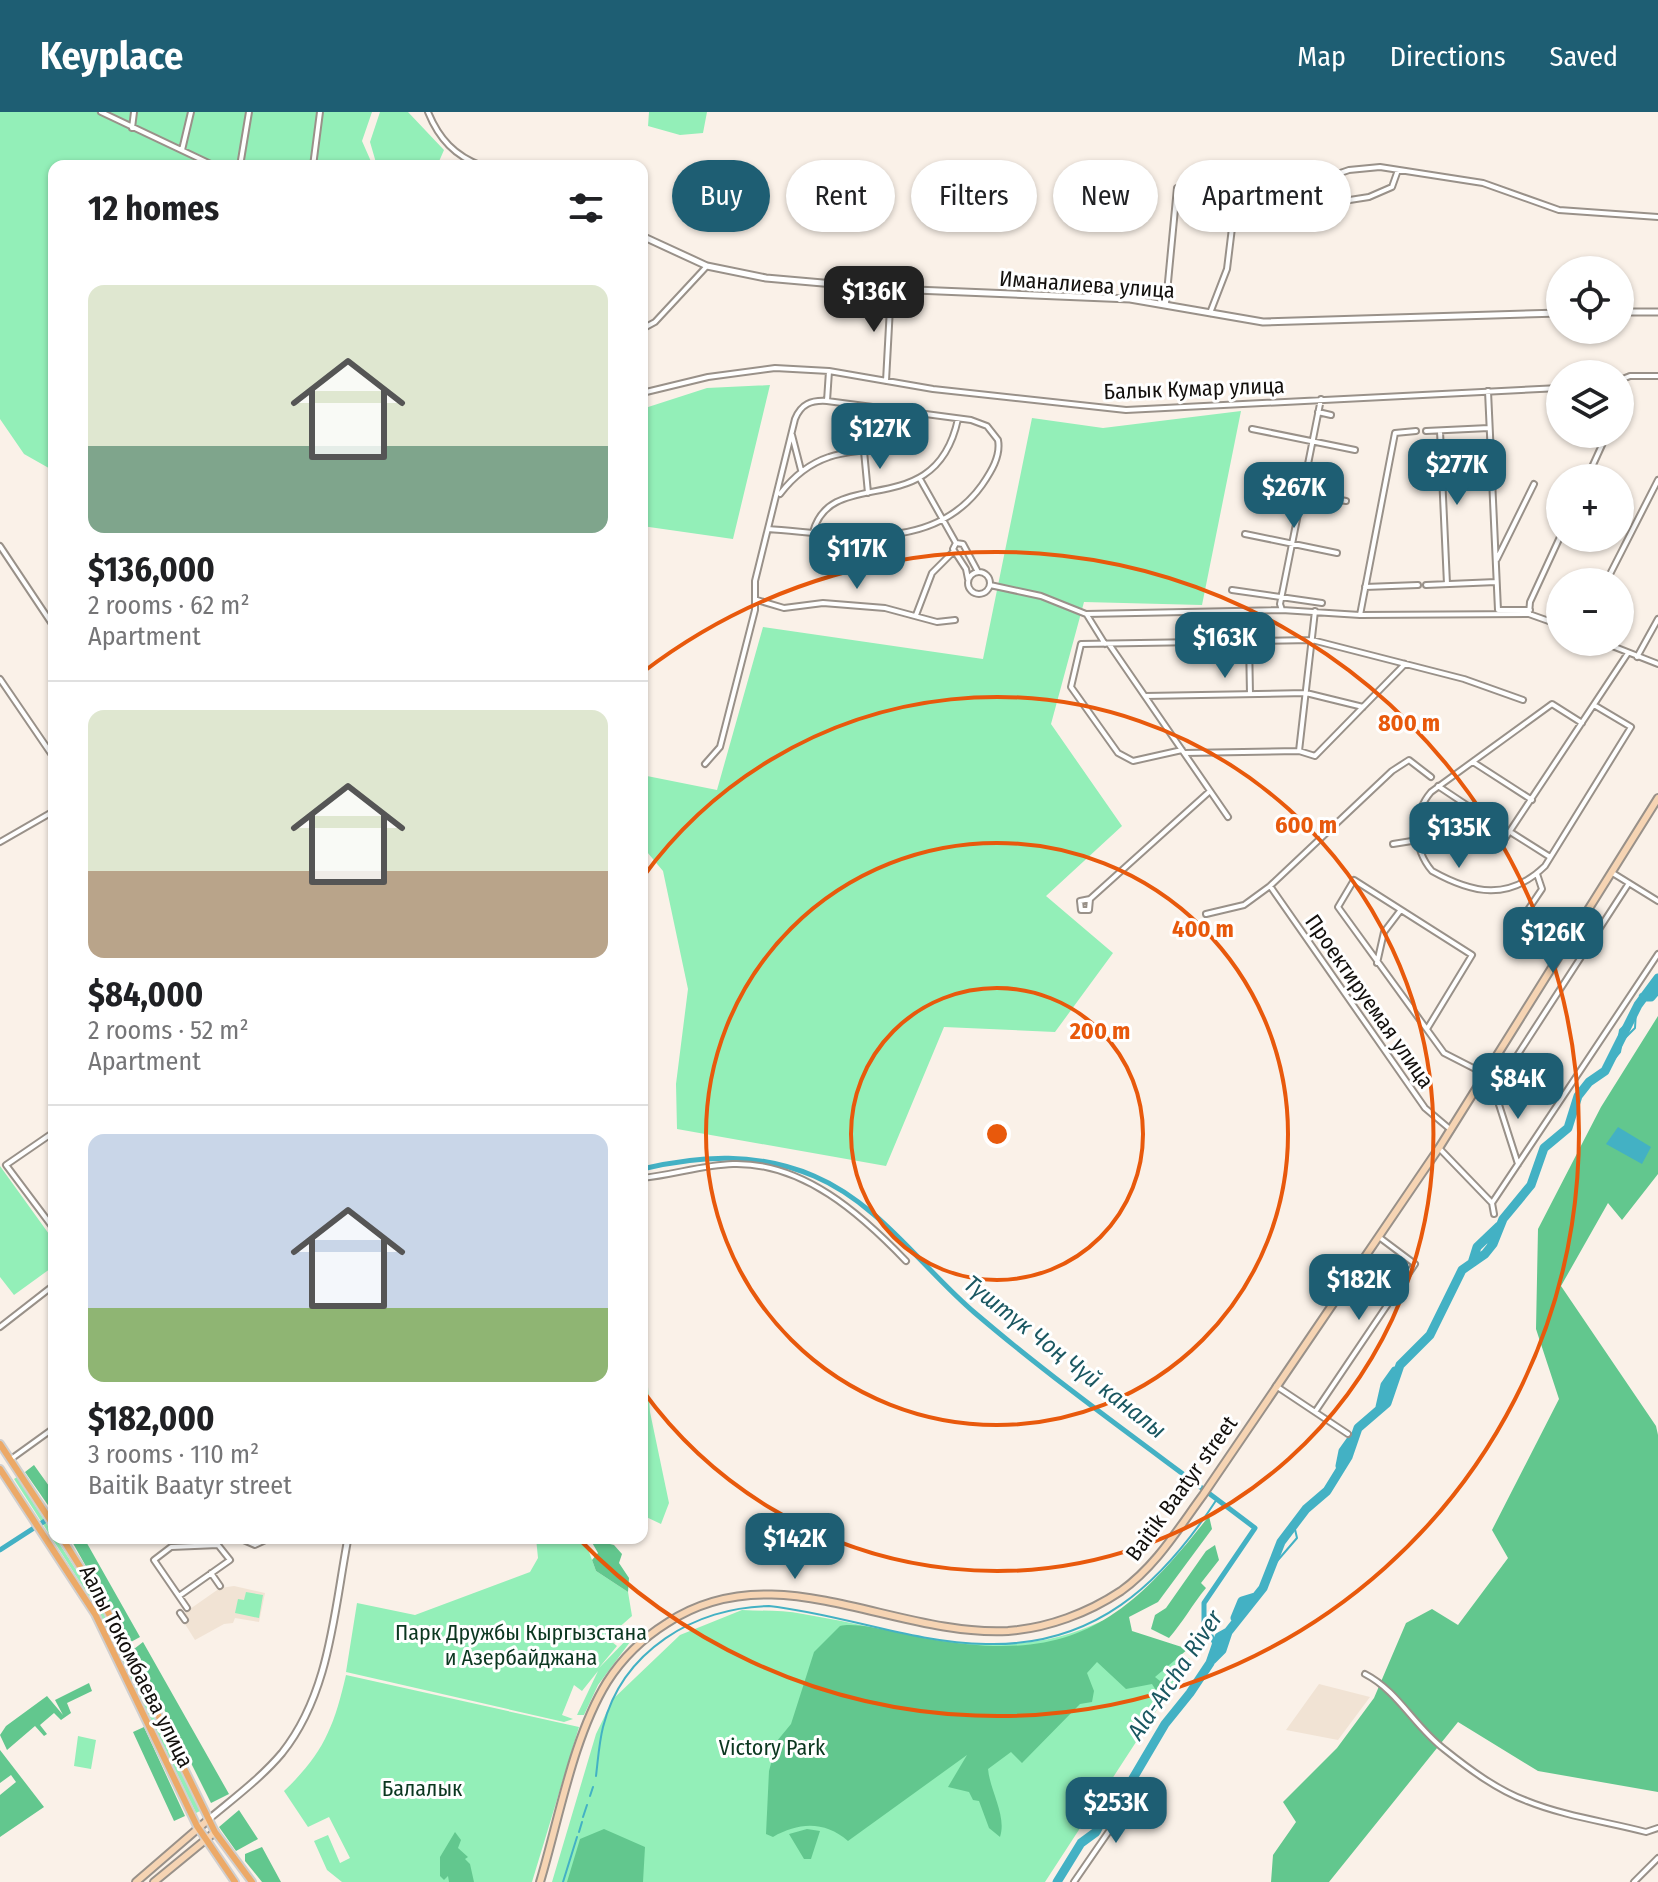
<!DOCTYPE html>
<meta charset="utf-8">
<style>
:root{--surface:#fff;--page:#f6f6f6;--text:#202124;--muted:#757577;--line:#e0e0e0;--accent:#1e5e73}
body{margin:0;font-family:"Fira Sans Condensed",sans-serif;background:var(--page);color:var(--text);height:100vh;display:flex;flex-direction:column;font-size:30px;white-space:nowrap}
*{box-sizing:border-box;margin:0}
p{font-size:26px;color:var(--muted)}
.icon{flex:none;width:44px;height:44px;fill:none;stroke:currentColor;stroke-width:2;stroke-linecap:round;stroke-linejoin:round}
.map{position:relative;flex:1;overflow:hidden}
.drawer{position:absolute;left:48px;top:48px;width:600px;height:1384px;display:flex;flex-direction:column;background:var(--surface);border-radius:16px;box-shadow:0 2px 6px #0004}
.drawer>*{flex:none}
.top-card{position:absolute;left:672px;top:48px;width:760px;height:72px;display:flex;gap:16px}
.controls{position:absolute;left:1546px;top:144px;display:grid;gap:16px}
.controls a{display:grid;place-items:center;width:88px;height:88px;border-radius:50%;background:var(--surface);box-shadow:0 2px 6px #0004;font-size:40px}
.price{position:absolute;translate:-50% -68px;padding:0 18px;border-radius:16px;background:var(--accent);color:#fff;font-size:26px;line-height:52px;filter:drop-shadow(0 2px 4px #0008)}
.price::after{content:'';position:absolute;left:50%;top:48px;width:24px;height:18px;margin-left:-12px;background:inherit;clip-path:polygon(0 0,100% 0,50% 100%)}
.price.current{background:#222;color:#fff}
ul{padding:0;list-style:none}
li{display:grid;align-content:center;gap:16px;height:424px;padding:0 40px}
li+li{border-top:2px solid var(--line)}
li span{display:grid;place-items:center;height:248px;border-radius:16px;color:#555}
li>.icon{margin-inline-start:auto}
span .icon{width:144px;height:144px;fill:#fffc;stroke-width:1}
li b{font-size:34px}
h2{display:flex;justify-content:space-between;align-items:center;height:96px;padding:0 40px;font-size:34px}
.pill{padding:0 28px;border-radius:36px;background:var(--surface);box-shadow:0 2px 6px #0004;font-size:28px;line-height:72px}
.pill.current{background:var(--accent);color:#fff}
header{display:flex;align-items:center;gap:48px;box-sizing:border-box;height:112px;padding:0 40px;background:var(--accent);color:#fff}
header strong{font-size:38px}
nav{display:flex;gap:44px;margin-inline-start:auto;font-size:28px}
.map>svg:first-child{display:block}
.built{fill:#f1e3d4}
.green{fill:#93efb8}
.forest{fill:#62c78e}
.water{fill:#43b1c4}
.lines{fill:none;stroke-linecap:round;stroke-linejoin:round}
.stream{stroke:#43b1c4;stroke-width:2}
.canal{stroke:#43b1c4;stroke-width:5}
.river{stroke:#43b1c4;stroke-width:9}
.minor-casing{stroke:#999189;stroke-width:8}
.tertiary-casing{stroke:#999189;stroke-width:9}
.secondary-casing{stroke:#999189;stroke-width:10}
.primary-casing{stroke:#d0cfcf;stroke-width:10}
.minor{stroke:#fff;stroke-width:4}
.tertiary{stroke:#fff;stroke-width:5}
.secondary{stroke:#f6d4b3;stroke-width:6}
.primary{stroke:#eca967;stroke-width:6}
.ring{fill:none;stroke:#e8590c;stroke-width:4}
.labels{text-anchor:middle;stroke-width:6;stroke-linejoin:round;paint-order:stroke}
.street-label{font-size:22px;fill:#13100d;stroke:#fff}
.park-label{font-size:22px;fill:#0b3720;stroke:#fff}
.water-label{font-size:24px;font-style:italic;fill:#1a5761;stroke:#fff}
.centre{fill:#e8590c;stroke:#fff;stroke-width:4}
.ring-label{font-size:24px;text-anchor:middle;font-weight:bold;fill:#e8590c;stroke:#fff;stroke-width:6;stroke-linejoin:round;paint-order:stroke}
</style>
<header>
<strong>Keyplace</strong>
<nav><a>Map</a><a>Directions</a><a>Saved</a></nav>
</header>
<div class="map">
<svg width="1658" height="1770" viewBox="0 0 1658 1770">
<rect width="100%" height="100%" fill="#faf1e8"/>
<path class="built" d="M234 1474 265 1481 259 1510 235 1506 233 1511 224 1512 195 1528 180 1504 220 1476Z
M1319 1572 1370 1585 1338 1628 1286 1618Z"/>
<path class="green" d="M0 0H372L362 29 373 54H54V359L24 342 0 307Z
M380 0H408L444 38 437 54H377L370 30Z
M649 0H707L703 21 680 23 648 14Z
M770 273 733 427 642 414V297L707 276Z
M1241 299 1202 493 1084 490 1051 612 1122 714 1046 784 1113 841 1055 920 944 915 886 1054 677 1017 676 972 688 877 663 759 642 734V663L717 678 763 515 983 547 1032 306 1103 316Z
M0 1054 54 1129V1154L14 1183 0 1165Z
M642 1199 650 1300 669 1391 661 1412 642 1403Z
M17 1365 103 1500 200 1699 196 1701 99 1500 14 1367Z
M536 1426H584L596 1459 628 1480 632 1504 607 1526 617 1534 598 1557 632 1522 633 1526 598 1573 584 1603H577L598 1559 582 1579 574 1573 562 1603 573 1607 564 1610 346 1560 357 1491 415 1503 530 1460 538 1446Z
M246 1480 263 1483 259 1506 235 1501 238 1487 244 1488Z
M742 1498C762 1499 783 1498 803 1502 907 1519 1000 1557 1102 1509L1190 1547 1045 1770H552L596 1622 613 1587 680 1523Z
M346 1563 579 1615 532 1770H342L327 1758 314 1729 328 1723 340 1751 350 1746 329 1705 308 1715 284 1679C323 1642 334 1615 346 1563Z
M78 1624 96 1628 91 1657 74 1654Z"/>
<path class="forest" d="M1658 904V1062L1622 1108 1608 1091 1561 1174 1656 1314 1658 1323V1680L1538 1659 1458 1610 1329 1770H1271L1273 1743 1296 1710 1283 1690 1337 1636 1374 1586 1406 1511 1432 1497 1458 1513 1508 1446 1492 1418 1559 1287 1536 1217 1538 1117 1601 995Z
M34 1353 54 1381 52 1399 25 1360Z
M1209 1404 1212 1417 1158 1490 1129 1505 1132 1519 1188 1537 1155 1565 1160 1569 1169 1562 1172 1566 1157 1580 1152 1572 1126 1577 1097 1550 1087 1561 1094 1579 1092 1590 1080 1592 1022 1651 1011 1640 988 1657C990 1679 1007 1704 1000 1725L989 1716 979 1689 973 1688 969 1680 948 1675 967 1643 848 1729C825 1709 799 1710 773 1725L766 1722 769 1659 777 1629 791 1612 814 1540 840 1514C859 1509 909 1524 930 1527 1071 1552 1125 1511 1209 1404Z
M70 1426H84L140 1525 129 1531Z
M590 1427 614 1433 622 1442 619 1451 629 1466 628 1480 596 1459 592 1448 598 1441Z
M1215 1433 1219 1448 1201 1471 1206 1476C1192 1493 1183 1510 1169 1526L1151 1517 1155 1503 1166 1496 1206 1439Z
M143 1530 229 1682 211 1691 134 1537Z
M89 1571 92 1579 67 1591 71 1601 61 1608 54 1601 40 1613 47 1622 44 1624 35 1614 7 1638 0 1623 6 1614 47 1584 63 1603 55 1588Z
M144 1615 185 1704 174 1709 133 1620Z
M0 1638 44 1695 0 1725V1683L16 1670 11 1663 0 1671Z
M239 1698 258 1727 236 1739 219 1715Z
M604 1717 645 1735 643 1770H567L580 1727Z
M807 1717 820 1719 811 1747H804L789 1722Z
M455 1720 461 1728 458 1736 468 1745 465 1747 470 1752 474 1770H449L448 1764 444 1768 440 1764V1745Z
M262 1735 281 1770H262L245 1749V1742Z"/>
<path class="water" d="M1618 1015 1651 1035 1642 1052 1606 1032Z"/>
<g class="lines">
<path class="stream" d="M1618 930 1620 918 1632 906
M1610 952 1620 940 1622 929 1635 916 1636 899
M1487 1139 1490 1122
M1272 1455 1297 1426 1294 1413
M596 1664C598 1648 599 1631 603 1615 622 1539 695 1495 769 1494 842 1502 913 1531 986 1532 1094 1535 1161 1473 1217 1387
M590 1684 593 1675
M583 1705 587 1693
M579 1720 582 1710
M563 1770 577 1725"/>
<path class="canal" d="M642 1057C701 1043 757 1040 814 1064 880 1092 922 1156 975 1201 1064 1277 1162 1345 1255 1416L1204 1491V1509L1216 1534
M0 1438 54 1403"/>
<path class="river" d="M1643 885H1651L1658 877
M1472 1151 1477 1135 1499 1114
M1380 1295 1385 1273 1395 1259
M1340 1354 1343 1339 1353 1325
M1235 1506 1242 1489 1255 1485
M1212 1548 1222 1538 1228 1520
M1057 1770 1081 1731 1096 1720 1114 1686 1132 1668 1165 1612 1190 1581 1210 1551 1219 1525 1228 1520 1263 1476 1281 1430 1306 1397 1327 1379 1348 1345 1358 1316 1387 1291 1400 1253 1430 1223 1462 1158 1485 1142 1493 1132 1503 1107 1531 1073 1544 1036 1568 1016 1578 984 1589 970 1605 959 1638 893 1658 866"/>
<defs>
<path id="minor" d="M101 0 215 54
M428 0C439 27 455 44 482 54
M132 16 134 0
M182 38 191 0
M240 54 249 0
M313 54 320 0
M1237 94 1303 88 1324 92 1369 85 1392 75 1398 58
M1166 191 1177 76 1197 73 1248 83 1288 79 1349 58 1380 55 1483 71 1559 98 1658 105
M1210 201 1227 157 1236 83
M642 217 655 210 707 154
M1620 268 1630 264H1658
M886 269 891 177
M1488 279 1498 498H1530
M642 281 708 265 775 256 829 259 933 277 1126 298 1560 276
M827 289 829 259
M1318 300 1331 303
M1252 317 1355 338
M1426 319 1489 316
M1440 319 1447 472
M792 323 801 358
M864 339 868 381
M1587 366 1607 322
M920 367 956 431
M1249 370 1346 389
M780 382C793 365 808 352 829 345 861 333 908 347 914 301
M813 420C832 351 935 413 958 307
M1245 422 1337 441
M1560 425 1530 490 1529 502 1560 513
M0 434 54 515
M1497 447 1534 372
M968 471a11 11 0 1 1 22 0a11 11 0 1 1-22 0Z
M968 467 966 457 953 437 956 431 963 432 978 460
M1606 470 1658 368
M990 473 1041 484 1086 502 1282 498 1360 503 1529 502
M1426 473 1496 470
M1365 475 1418 473
M1232 478 1322 491
M757 488 784 496 823 491 885 496 937 510 955 508
M1282 498 1280 492 1321 287
M916 503 932 461 954 439
M1087 503 1105 532
M1360 503 1395 321 1416 319
M1249 529 1250 582
M1602 530 1658 552
M1109 532 1228 705
M1637 545 1658 507
M0 567 54 646
M1145 584 1306 581 1363 595
M1582 611 1552 592 1431 680C1412 702 1413 737 1432 759 1473 782 1509 789 1545 754L1631 615 1594 593
M1182 638 1133 649 1118 641 1071 575 1081 532 1312 528 1464 567 1523 588
M1299 639 1315 499
M1185 641 1299 639 1315 644 1405 552
M1473 650 1532 688
M705 652 720 635 755 498V469L795 307C801 292 811 288 827 289L971 308 987 314 998 328C1001 344 991 360 982 373 932 443 841 422 768 417
M1438 674 1468 694 1463 717 1476 733 1485 737 1504 728 1628 541
M1512 721 1550 745
M0 730 54 699
M1393 732 1418 728
M1611 760 1658 789
M1270 774 1425 996 1451 1018
M1090 787 1089 798H1081L1080 789 1090 787 1210 679
M1206 802 1244 793 1270 774 1392 659 1409 648 1431 665
M1517 814 1542 777 1537 762
M1377 851 1384 820 1400 799
M1427 917 1472 843 1354 768 1338 795 1444 941 1485 962
M1500 970 1629 771
M1494 977 1518 1052
M54 1020 6 1053 54 1117
M1439 1036 1492 1091 1494 1102
M642 1066C673 1063 702 1053 733 1052 803 1050 861 1102 906 1149
M1492 1091 1658 842
M0 1215 54 1173
M1276 1274 1348 1322
M1315 1300 1415 1152 1379 1125
M11 1347 54 1316
M239 1426 255 1433 270 1426
M211 1461 220 1474
M179 1484 230 1448 218 1433 171 1435 154 1448 187 1496
M180 1501 185 1508
M1365 1562C1398 1579 1414 1614 1444 1637 1469 1657 1497 1678 1527 1689 1564 1704 1608 1710 1646 1720L1658 1716
M1074 1770 1136 1680
M1634 1770 1658 1746"/>
<path id="tertiary" d="M642 124 707 154 766 166 891 177 1130 187 1263 210 1560 201
M1620 200H1658
M209 1707C234 1686 261 1666 282 1641 330 1581 334 1499 348 1426"/>
<path id="secondary" d="M136 1770 209 1707
M154 1770 215 1720
M540 1770C559 1707 573 1625 607 1570 623 1545 643 1526 667 1511 775 1440 893 1525 1008 1519 1048 1516 1088 1501 1121 1479 1156 1454 1178 1417 1203 1383L1439 1036 1658 686"/>
<path id="primary" d="M0 1332 54 1414
M0 1357 95 1502 197 1714 235 1770
M62 1426 106 1496 215 1720 252 1770"/>
</defs>
<use href="#minor" class="minor-casing"/>
<use href="#tertiary" class="tertiary-casing"/>
<use href="#secondary" class="secondary-casing"/>
<use href="#primary" class="primary-casing"/>
<use href="#minor" class="minor"/>
<use href="#tertiary" class="tertiary"/>
<use href="#secondary" class="secondary"/>
<use href="#primary" class="primary"/>
</g>
<g class="ring">
<circle cx="997" cy="1022" r="146"/>
<circle cx="997" cy="1022" r="291"/>
<path d="M643 765A437 437 0 1 1 643 1279"/>
<path d="M643 560A582 582 0 1 1 578 1426"/>
</g>
<g class="labels">
<g class="street-label">
<text transform="translate(1087 172) rotate(4)" y="8">Иманалиева улица</text>
<text transform="translate(1194 276) rotate(-2)" y="8">Балык Кумар улица</text>
<text transform="translate(1370 889) rotate(55)" y="8">Проектируемая улица</text>
<text transform="translate(1181 1376) rotate(-54)" y="8">Baitik Baatyr street</text>
<text transform="translate(137 1554) rotate(63)" y="8">Аалы Токомбаева улица</text>
</g>
<g class="park-label">
<text x="521" y="1528">Парк Дружбы Кыргызстана<tspan x="521" dy="25">и Азербайджана</tspan></text>
<text x="772" y="1643">Victory Park</text>
<text x="422" y="1684">Балалык</text>
</g>
<g class="water-label">
<text transform="translate(1065 1245) rotate(38)" y="8">Түштүк Чоң Чүй каналы</text>
<text transform="translate(1175 1563) rotate(-56)" y="8">Ala-Archa River</text>
</g>
</g>
<circle cx="997" cy="1022" r="12" class="centre"/>
<g class="ring-label">
<text x="1409" y="619">800 m</text>
<text x="1306" y="721">600 m</text>
<text x="1203" y="825">400 m</text>
<text x="1100" y="927">200 m</text>
</g>
</svg>
<div class="controls">
<a><svg class="icon" aria-label="locate" viewBox="0 0 24 24"><circle cx="12" cy="12" r="6"/><path d="M12 2v4M12 18v4M2 12h4M18 12h4"/></svg></a>
<a><svg class="icon" aria-label="layers" viewBox="0 0 24 24"><path d="M12 4l9 5-9 5-9-5zM3 14l9 5 9-5"/></svg></a>
<a>+</a>
<a>−</a>
</div>
<b class="price current" style="left:874px;top:222px">$136K</b>
<b class="price" style="left:880px;top:359px">$127K</b>
<b class="price" style="left:1457px;top:395px">$277K</b>
<b class="price" style="left:1294px;top:418px">$267K</b>
<b class="price" style="left:857px;top:479px">$117K</b>
<b class="price" style="left:1225px;top:568px">$163K</b>
<b class="price" style="left:1459px;top:758px">$135K</b>
<b class="price" style="left:1553px;top:863px">$126K</b>
<b class="price" style="left:1518px;top:1009px">$84K</b>
<b class="price" style="left:1359px;top:1210px">$182K</b>
<b class="price" style="left:795px;top:1469px">$142K</b>
<b class="price" style="left:1116px;top:1733px">$253K</b>
<div class="top-card">
<a class="pill current">Buy</a>
<a class="pill">Rent</a>
<a class="pill">Filters</a>
<a class="pill">New</a>
<a class="pill">Apartment</a>
</div>
<section class="drawer">
<h2>12 homes<svg class="icon" aria-label="filters" viewBox="0 0 24 24"><path d="M4 7h16M4 17h16"/><circle cx="9" cy="7" r="2"/><circle cx="15" cy="17" r="2"/></svg></h2>
<ul>
<li><span style="background:linear-gradient(#dfe7d0 65%,#7fa58c 0)"><svg class="icon" aria-label="home" viewBox="0 0 24 24"><path d="M3 11l9-7 9 7M6 9v11h12V9"/></svg></span><div><b>$136,000</b><p>2 rooms · 62 m²</p><p>Apartment</p></div></li>
<li><span style="background:linear-gradient(#dfe7d0 65%,#b9a48a 0)"><svg class="icon" aria-label="home" viewBox="0 0 24 24"><path d="M3 11l9-7 9 7M6 9v11h12V9"/></svg></span><div><b>$84,000</b><p>2 rooms · 52 m²</p><p>Apartment</p></div></li>
<li><span style="background:linear-gradient(#c9d6e8 70%,#8fb573 0)"><svg class="icon" aria-label="home" viewBox="0 0 24 24"><path d="M3 11l9-7 9 7M6 9v11h12V9"/></svg></span><div><b>$182,000</b><p>3 rooms · 110 m²</p><p>Baitik Baatyr street</p></div></li>
</ul>
</section>
</div>
